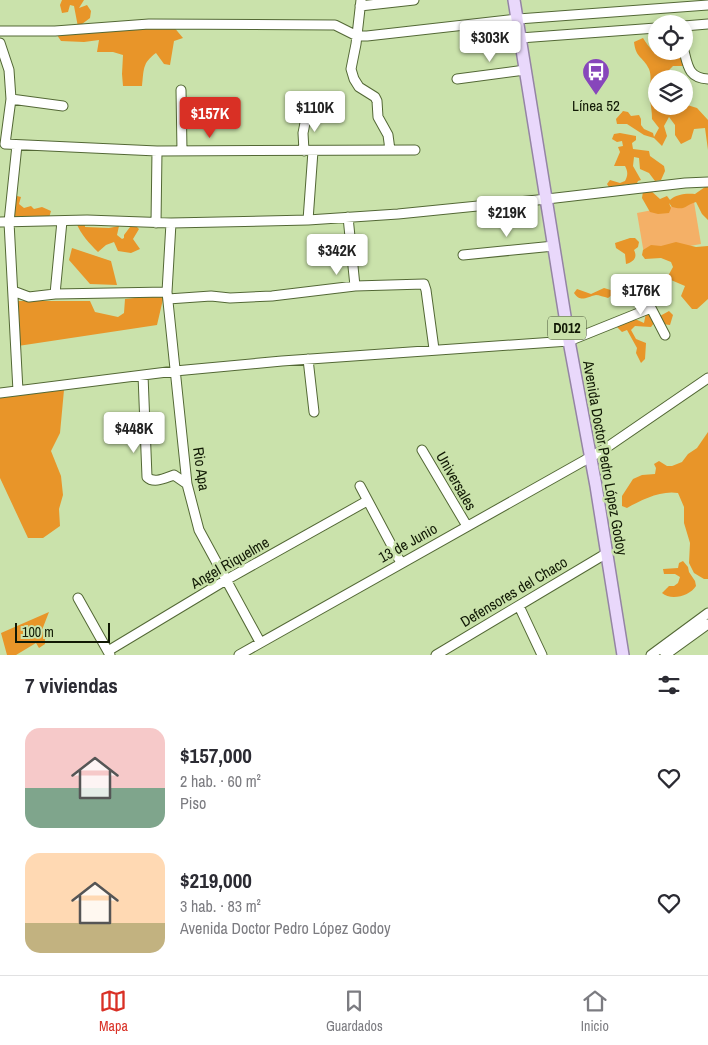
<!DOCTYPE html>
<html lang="es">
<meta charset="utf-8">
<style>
:root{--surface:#fff;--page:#f2f2f3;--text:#2b2b33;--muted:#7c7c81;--line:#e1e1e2;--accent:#d93025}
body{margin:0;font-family:"Archivo Narrow",sans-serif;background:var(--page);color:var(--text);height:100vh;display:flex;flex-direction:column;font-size:19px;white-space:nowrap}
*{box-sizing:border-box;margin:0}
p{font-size:16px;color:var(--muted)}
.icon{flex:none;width:28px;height:28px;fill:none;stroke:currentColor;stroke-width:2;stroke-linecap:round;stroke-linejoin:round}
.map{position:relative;height:655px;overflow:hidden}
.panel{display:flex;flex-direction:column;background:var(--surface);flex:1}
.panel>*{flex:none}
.tools{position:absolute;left:648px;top:15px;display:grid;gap:10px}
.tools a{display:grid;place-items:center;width:45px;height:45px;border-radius:50%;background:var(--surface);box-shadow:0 2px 8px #0003;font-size:25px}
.scale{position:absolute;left:15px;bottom:12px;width:95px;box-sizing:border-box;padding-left:5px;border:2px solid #111905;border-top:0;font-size:14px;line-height:18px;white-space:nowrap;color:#111905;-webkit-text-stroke:4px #cae2ab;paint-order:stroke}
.price{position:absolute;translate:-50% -42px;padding:0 11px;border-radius:5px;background:#fff;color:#222;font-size:16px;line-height:32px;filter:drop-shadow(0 1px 2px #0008)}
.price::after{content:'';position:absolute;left:50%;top:30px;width:15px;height:11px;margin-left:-8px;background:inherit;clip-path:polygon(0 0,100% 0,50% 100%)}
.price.selected{background:var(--accent);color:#fff}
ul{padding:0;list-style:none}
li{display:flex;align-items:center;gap:15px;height:125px;padding:0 25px}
li span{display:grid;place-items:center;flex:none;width:140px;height:100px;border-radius:15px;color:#555}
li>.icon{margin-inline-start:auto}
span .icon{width:60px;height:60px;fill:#fffc;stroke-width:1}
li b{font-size:21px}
h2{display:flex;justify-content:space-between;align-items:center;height:60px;padding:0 25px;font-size:21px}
.tab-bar{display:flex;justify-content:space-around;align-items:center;height:70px;border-top:1px solid var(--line);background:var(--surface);font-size:14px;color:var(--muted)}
.tab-bar a{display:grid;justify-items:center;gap:2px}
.tab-bar .selected{color:var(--accent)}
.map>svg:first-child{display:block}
.green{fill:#f4b067}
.forest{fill:#e89529}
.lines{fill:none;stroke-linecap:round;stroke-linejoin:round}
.minor-casing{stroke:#536835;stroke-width:11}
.major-casing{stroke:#9484a4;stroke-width:14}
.minor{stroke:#fff;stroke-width:9}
.major{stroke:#e9d8fb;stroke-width:11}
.labels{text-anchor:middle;stroke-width:5;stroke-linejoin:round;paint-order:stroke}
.shield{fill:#cae2ab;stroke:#485537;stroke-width:1}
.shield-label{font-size:14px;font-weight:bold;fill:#111905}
.poi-label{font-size:15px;fill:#111905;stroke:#cae2ab}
.street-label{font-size:15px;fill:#111905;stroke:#cae2ab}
</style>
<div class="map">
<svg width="708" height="655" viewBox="0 0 708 655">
<rect width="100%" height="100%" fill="#cae2ab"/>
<path class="green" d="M694 202 701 244 644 254 637 213Z"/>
<path class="forest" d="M62 0H84L79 8 87 5 91 11 90 18 78 27 74 6 70 5 68 12 62 13 60 5Z
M173 26 183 38 174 41 170 65 164 64 156 53C142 63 144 70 142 86H123L122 74 123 55 113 52H97L99 40 84 42 61 41 57 35Z
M643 38C649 48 655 54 665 59L673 54 683 55 685 66H673L664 75V79H656V106H684V104L697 108 708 120V150L705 128 694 129 691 139 681 144 675 135V125L669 117 664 126 667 136 662 146 654 138 644 135 627 124H617L616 119 623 111 628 112 631 116 639 115 641 119V125L644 129 653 133 654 137 659 128 652 119C652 112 651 107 650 100 648 90 653 79 649 69 643 56 636 59 634 42Z
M620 133 636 136V140L632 143 633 149 649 151 650 156 664 166 665 171 661 180 655 181 649 173 640 169 639 158 634 157 633 166 641 180 638 181 636 185 627 184 610 189 607 184 610 180 620 183 625 181C628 175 628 172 625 166H614L620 152 618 147 623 146 622 141 617 142 612 139 614 134Z
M705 187H708V220L702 214 696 202C685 205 686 211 672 207L669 203 671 208 669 213 658 214 650 212 642 198 643 191 650 190 660 199 667 196 670 200C676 194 687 193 695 194Z
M13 195 21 197 19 204 24 208 31 206 34 209 42 207 51 211 49 218 9 221Z
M85 220V227L109 228 119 226 117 235 122 239 124 238V235L133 223 139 229 133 239 140 249 131 253 118 251 114 242 106 245 98 252C89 243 81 235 76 222Z
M630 238H635L639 242 638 247 634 250C638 258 633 262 626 264L625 254 616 248 615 243Z
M676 242 696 247 708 246V299L697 309H692L681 296 685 286 671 280 668 276 673 267 671 262 661 258 645 259 642 255 643 250 651 245 661 246Z
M72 248 111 261 117 285 90 284 69 260Z
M627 283H632L636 286V292L627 296 616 292 608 298C604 297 599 295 596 295 586 297 581 303 574 293L577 289 591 294 604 288 614 291Z
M164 295 157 325 18 346 17 301H90L95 312 118 317 124 313 125 299Z
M669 311 673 315 670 325 654 323 651 327 635 326 631 330 636 339 646 343 645 359 641 363 636 353 637 348 627 330 622 332 616 326 635 319 644 323 646 313 660 316Z
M64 390 60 433 51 451 61 476 63 495 59 509 60 526 43 538H28L0 478V398Z
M708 432V579H704L694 573 689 563 690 543 684 523V507L678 493C661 490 641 500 627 508L622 506V496L633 479 642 475 655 474 656 468 654 464 659 461 667 466H672L682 462 688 454 697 448Z
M683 561 688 567 689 572 695 581 696 586C690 596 671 601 662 593L669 586H674L678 583 680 577 675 574H664L663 569 678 568 679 563Z
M49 612 42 630 45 637V644L39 648 36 643 16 655H7L1 633Z"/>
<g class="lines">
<defs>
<path id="minor" d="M361 0 356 44 351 69 354 79 359 87 375 97 377 101 378 117 388 135 390 150
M360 6 414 0
M684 26 708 24
M0 31H55L149 24 335 25 357 36H367L518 19 708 5
M520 38 656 28
M0 43 9 70 11 99 5 144 157 151 415 150
M684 51C688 67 689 78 708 79
M457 79 525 70
M181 90 182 151
M11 99 63 106
M17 145 9 222 18 391
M304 151 303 133 307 113
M348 217 355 286
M308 220 313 151
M62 221 55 294 167 292
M0 222 87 220 171 223 308 220 398 214 547 199 685 183 708 182
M156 223 157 151
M171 223 167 292 187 484 199 530 260 642
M463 255 554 246
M644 286 651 308 665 335
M13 291 29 297 55 294
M168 299 211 296 230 298 272 296 355 286 424 284 426 290 434 349
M308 359 314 412
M143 375 147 477C154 484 165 478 174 475L187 484
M0 393 175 371 282 361 569 341 651 308
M422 450 467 526
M360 486 401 563
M78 598 110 655
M519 606 542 655
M108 651 226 580 367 501
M239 655 603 450 708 378
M436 655 607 553
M651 655 708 613
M665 655 708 624"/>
<path id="major" d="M514 0 569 341 596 486 623 655"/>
</defs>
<use href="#minor" class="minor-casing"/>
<use href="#major" class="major-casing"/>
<use href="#minor" class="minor"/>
<use href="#major" class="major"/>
</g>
<defs>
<symbol id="bus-pin" viewBox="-11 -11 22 30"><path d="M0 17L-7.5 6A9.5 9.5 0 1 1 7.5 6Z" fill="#8746bb" stroke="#cae2ab"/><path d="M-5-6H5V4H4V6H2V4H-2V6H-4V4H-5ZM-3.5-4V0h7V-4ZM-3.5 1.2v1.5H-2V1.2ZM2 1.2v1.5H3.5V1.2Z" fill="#fff"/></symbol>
</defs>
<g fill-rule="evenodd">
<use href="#bus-pin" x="580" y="56" width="32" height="43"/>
</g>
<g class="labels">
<rect class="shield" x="548" y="316.5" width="38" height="23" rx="4"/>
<g class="shield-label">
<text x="567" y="333">D012</text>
</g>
<g class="poi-label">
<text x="596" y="111">Línea 52</text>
</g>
<g class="street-label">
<text transform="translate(605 458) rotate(80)" y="5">Avenida Doctor Pedro López Godoy</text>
<text transform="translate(201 469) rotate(82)" y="5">Rio Apa</text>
<text transform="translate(456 481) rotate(60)" y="5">Universales</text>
<text transform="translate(408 543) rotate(-29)" y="5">13 de Junio</text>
<text transform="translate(230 563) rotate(-30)" y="5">Angel Riquelme</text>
<text transform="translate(514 592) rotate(-31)" y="5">Defensores del Chaco</text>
</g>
</g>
</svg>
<div class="tools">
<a><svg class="icon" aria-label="locate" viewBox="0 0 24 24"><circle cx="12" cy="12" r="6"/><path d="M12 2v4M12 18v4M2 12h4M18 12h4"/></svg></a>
<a><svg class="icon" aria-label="layers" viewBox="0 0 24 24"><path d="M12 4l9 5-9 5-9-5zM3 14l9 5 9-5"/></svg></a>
</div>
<div class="scale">100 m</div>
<b class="price" style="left:490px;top:63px">$303K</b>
<b class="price" style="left:315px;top:133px">$110K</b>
<b class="price selected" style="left:210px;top:139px">$157K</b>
<b class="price" style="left:507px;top:238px">$219K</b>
<b class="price" style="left:337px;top:276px">$342K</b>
<b class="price" style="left:641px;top:316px">$176K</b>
<b class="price" style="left:134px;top:454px">$448K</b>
</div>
<section class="panel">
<h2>7 viviendas<svg class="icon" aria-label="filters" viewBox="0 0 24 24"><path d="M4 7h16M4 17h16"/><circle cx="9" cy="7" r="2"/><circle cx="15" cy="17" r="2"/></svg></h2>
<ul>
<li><span style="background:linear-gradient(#f6c9c9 60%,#7fa58c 0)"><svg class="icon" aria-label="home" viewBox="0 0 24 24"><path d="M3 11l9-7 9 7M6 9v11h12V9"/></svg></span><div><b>$157,000</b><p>2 hab. · 60 m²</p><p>Piso</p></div><svg class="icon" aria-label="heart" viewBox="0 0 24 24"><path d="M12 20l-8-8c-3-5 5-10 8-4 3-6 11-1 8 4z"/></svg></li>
<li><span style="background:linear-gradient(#ffd9b3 70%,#c2b280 0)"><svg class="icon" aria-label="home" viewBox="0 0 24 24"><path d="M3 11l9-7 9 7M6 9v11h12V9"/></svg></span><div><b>$219,000</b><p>3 hab. · 83 m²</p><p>Avenida Doctor Pedro López Godoy</p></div><svg class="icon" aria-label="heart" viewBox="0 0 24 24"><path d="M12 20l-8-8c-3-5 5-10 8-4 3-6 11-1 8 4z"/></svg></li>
</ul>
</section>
<nav class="tab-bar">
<a class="selected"><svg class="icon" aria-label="map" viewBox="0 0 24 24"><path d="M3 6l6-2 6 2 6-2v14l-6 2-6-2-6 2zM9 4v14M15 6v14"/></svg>Mapa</a>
<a><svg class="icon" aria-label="saved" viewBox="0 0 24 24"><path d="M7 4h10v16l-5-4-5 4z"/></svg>Guardados</a>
<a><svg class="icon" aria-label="home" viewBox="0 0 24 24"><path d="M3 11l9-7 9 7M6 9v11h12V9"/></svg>Inicio</a>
</nav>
